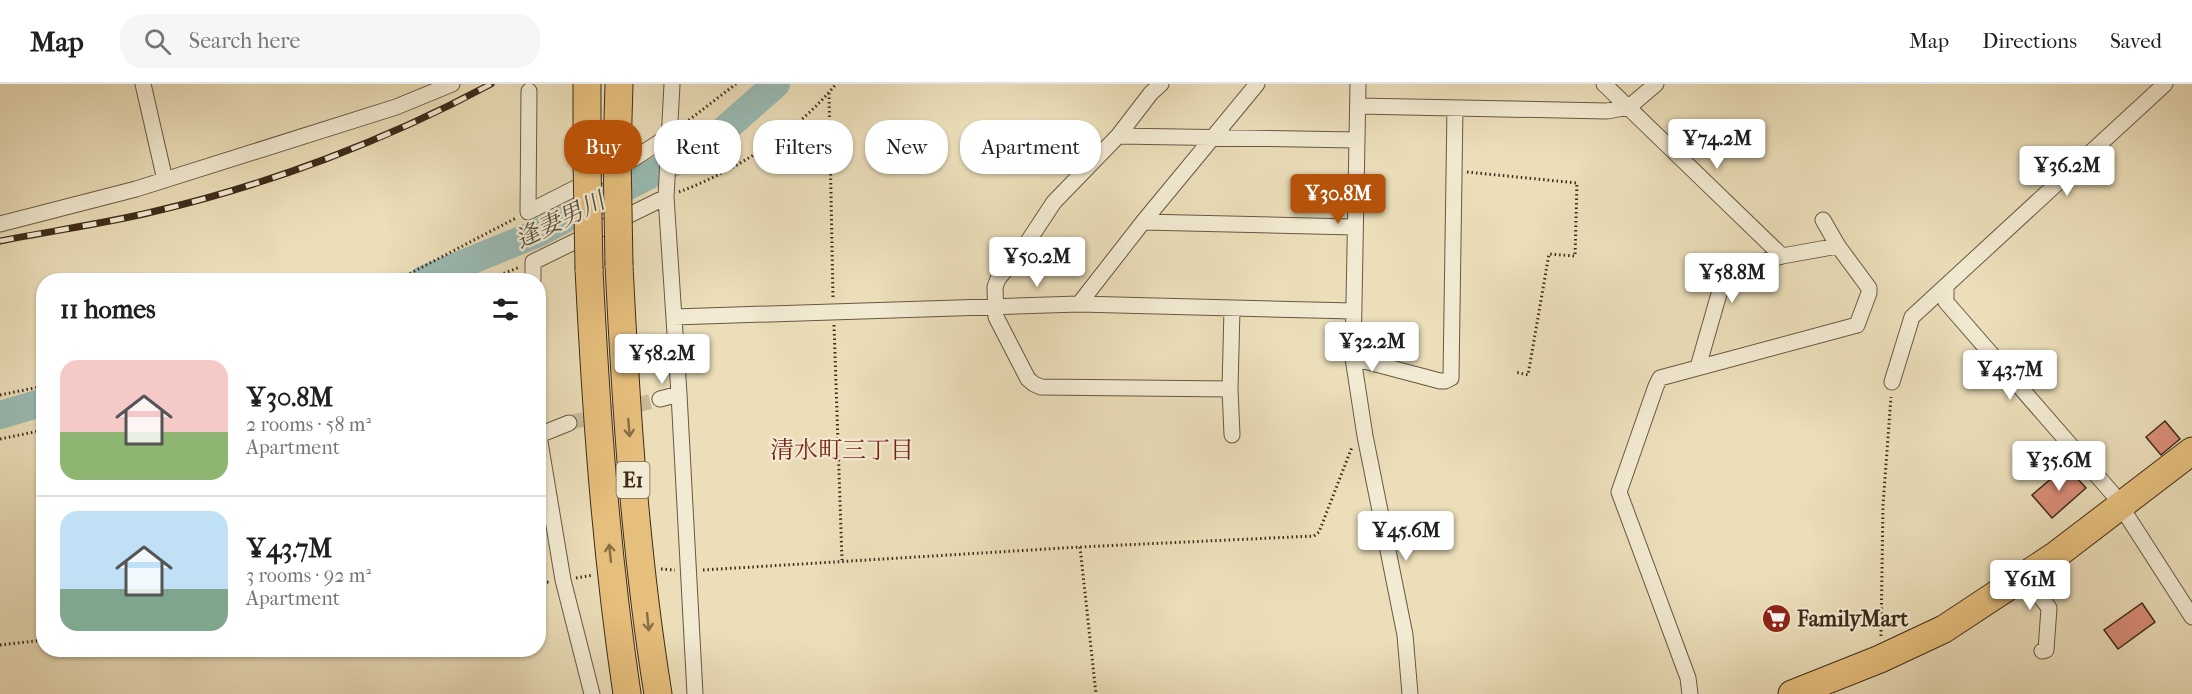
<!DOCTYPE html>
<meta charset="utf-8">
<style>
:root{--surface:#fff;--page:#f6f6f6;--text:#202124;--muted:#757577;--line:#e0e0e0;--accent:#b45309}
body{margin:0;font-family:"IM FELL French Canon","Noto Serif JP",serif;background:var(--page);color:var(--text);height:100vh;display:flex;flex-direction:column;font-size:22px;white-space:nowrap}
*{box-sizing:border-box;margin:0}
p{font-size:20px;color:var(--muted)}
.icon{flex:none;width:33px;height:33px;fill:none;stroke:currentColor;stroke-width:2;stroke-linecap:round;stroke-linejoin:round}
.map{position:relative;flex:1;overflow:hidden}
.side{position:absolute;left:36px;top:189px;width:510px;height:384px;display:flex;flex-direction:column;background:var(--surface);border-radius:24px;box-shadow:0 2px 4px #0004}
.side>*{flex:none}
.top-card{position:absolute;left:564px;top:36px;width:570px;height:54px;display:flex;gap:12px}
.price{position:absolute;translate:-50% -51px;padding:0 14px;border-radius:6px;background:#fff;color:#222;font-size:20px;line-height:39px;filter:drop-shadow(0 2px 3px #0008)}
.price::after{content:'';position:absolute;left:50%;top:36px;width:18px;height:14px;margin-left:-9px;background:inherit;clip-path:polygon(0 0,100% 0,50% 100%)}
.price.selected{background:var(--accent);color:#fff}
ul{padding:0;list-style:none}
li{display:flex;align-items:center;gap:18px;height:150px;padding:0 24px}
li+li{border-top:2px solid var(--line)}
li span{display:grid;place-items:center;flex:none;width:168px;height:120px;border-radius:18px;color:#555}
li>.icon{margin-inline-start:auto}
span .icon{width:72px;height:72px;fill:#fffc;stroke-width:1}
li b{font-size:26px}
h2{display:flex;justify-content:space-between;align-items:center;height:72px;padding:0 24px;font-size:26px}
.chip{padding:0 21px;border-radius:24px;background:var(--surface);box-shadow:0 2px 4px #0004;font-size:21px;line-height:54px}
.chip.selected{background:var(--accent);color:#fff}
header{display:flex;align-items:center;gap:36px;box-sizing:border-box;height:84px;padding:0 30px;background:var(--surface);border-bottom:2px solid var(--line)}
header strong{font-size:28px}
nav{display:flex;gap:33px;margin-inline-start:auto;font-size:21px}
.search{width:420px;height:54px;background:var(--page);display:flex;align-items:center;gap:15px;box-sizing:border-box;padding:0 21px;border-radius:24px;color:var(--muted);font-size:22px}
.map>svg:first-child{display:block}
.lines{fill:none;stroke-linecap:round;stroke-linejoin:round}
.river{stroke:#99bbb4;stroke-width:28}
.building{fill:#d98d76;stroke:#3d2b1a;stroke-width:1.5}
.street-tunnel{stroke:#c8ba99;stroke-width:15;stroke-dasharray:15 8;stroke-linecap:butt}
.street-casing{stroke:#685842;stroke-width:17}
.highway-casing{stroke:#3d2b1a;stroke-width:29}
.path{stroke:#3d2b1a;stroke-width:3;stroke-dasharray:1.5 3;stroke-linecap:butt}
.street{stroke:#f2ead2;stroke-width:15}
.highway{stroke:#e6bf7c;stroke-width:27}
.rail-casing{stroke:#3d2b1a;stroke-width:7}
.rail{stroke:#f2ead2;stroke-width:4.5;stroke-dasharray:14;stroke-linecap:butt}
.highway-bridge-casing{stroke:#3d2b1a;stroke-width:29;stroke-linecap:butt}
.highway-bridge{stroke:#e6bf7c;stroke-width:27}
.oneway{stroke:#896e46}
.labels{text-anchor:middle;stroke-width:4.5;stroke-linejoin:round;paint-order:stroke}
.shield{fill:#f2ead2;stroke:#736451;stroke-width:1.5}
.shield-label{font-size:21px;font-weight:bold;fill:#3d2b1a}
.poi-label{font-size:22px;font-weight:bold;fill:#3d2b1a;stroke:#f2ead2;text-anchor:start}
.water-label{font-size:24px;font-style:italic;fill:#544f40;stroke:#f2ead2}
.neighbourhood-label{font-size:24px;fill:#7a1f14;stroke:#f2ead2}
</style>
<header>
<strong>Map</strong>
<div class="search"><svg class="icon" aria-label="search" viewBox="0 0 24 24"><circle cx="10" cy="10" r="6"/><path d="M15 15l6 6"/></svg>Search here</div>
<nav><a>Map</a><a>Directions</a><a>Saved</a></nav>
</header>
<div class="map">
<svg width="2192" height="610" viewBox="0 0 2192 610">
<rect width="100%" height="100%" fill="#ebdeb9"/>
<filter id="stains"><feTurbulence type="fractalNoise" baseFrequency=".00333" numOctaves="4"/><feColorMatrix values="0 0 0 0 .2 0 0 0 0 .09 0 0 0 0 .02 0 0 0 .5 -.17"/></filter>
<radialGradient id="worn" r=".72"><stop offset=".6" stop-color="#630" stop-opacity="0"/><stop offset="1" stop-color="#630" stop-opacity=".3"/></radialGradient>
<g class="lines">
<path class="river" d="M423 196 536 150 707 61 776 0
M0 331 44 318"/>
</g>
<path class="building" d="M2165 337 2180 355 2161 371 2146 353Z
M2066 382 2086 404 2052 434 2032 411Z
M2142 519 2155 538 2118 565 2104 546Z"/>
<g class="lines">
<path class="street-tunnel" d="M569 339 660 315"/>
<defs>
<path id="street" d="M143 0 165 96
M672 0 666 113 679 310 695 610
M1161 0 1151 9 1118 52 1054 118 1025 162 998 195 995 203 996 233 1028 295 1034 300 1041 303 1230 305
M1358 0 1353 274 1365 352 1405 551 1410 610
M1604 0 1782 172
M529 7 528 128 635 74 670 51
M1358 22 1607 27 1629 23 1656 0
M1118 52 1356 56
M1823 136 1838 162
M1143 138 1354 143
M0 140 136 105 396 23 452 0
M533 196V178L666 113
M1946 203V218L2113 410 2192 533
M1079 220 1143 138 1257 0
M1232 225 1230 305 1232 351
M674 233 1079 220 1353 227
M1353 274 1440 297H1445L1451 294 1455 24
M1892 298 1912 233 2165 0
M660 315 679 310
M538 346 563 496 592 610
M539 351 569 339
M2025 493 2049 524 2046 566 2042 567
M1690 610 1688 594 1619 408 1656 302 1660 294 1857 241 1869 209V204L1838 162 1782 172 1725 189 1698 283"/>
<path id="highway" d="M587 0V77
M617 70 619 0
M619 181C626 324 635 468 658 610
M589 185C596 327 606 469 627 610
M1792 610 1880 575 1944 545 2056 471 2192 367"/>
</defs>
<use href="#street" class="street-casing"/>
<use href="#highway" class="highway-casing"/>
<path class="path" d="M829 9 833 214
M685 39 736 0
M1467 88 1577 99 1575 172 1549 170 1528 291 1515 288
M679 108C737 86 797 48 836 0
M393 196 409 190 516 134
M487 196 520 183
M834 241 842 476
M0 311 44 302
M0 355 44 346
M1080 463 1096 610
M661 485 675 486
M703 486 1080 463 1314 452 1319 448 1352 363
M576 494 593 491
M538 499 549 498
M1881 552 1883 421 1891 313
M0 561 44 556"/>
<use href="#street" class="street"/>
<use href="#highway" class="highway"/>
<defs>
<path id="rail" d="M0 157C50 147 102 140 152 128 268 101 387 56 491 0"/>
</defs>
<use href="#rail" class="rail-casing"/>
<use href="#rail" class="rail"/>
<defs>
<path id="highway-bridge" d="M617 70 619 181
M587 77 589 185"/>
</defs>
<use href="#highway-bridge" class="highway-bridge-casing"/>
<use href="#highway-bridge" class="highway-bridge"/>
</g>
<defs><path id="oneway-shaft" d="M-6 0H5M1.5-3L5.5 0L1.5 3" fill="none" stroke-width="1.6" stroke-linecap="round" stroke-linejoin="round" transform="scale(1.5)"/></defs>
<g class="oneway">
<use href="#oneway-shaft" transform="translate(629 344) rotate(85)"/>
<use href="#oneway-shaft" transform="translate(610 469) rotate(-96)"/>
<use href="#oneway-shaft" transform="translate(648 538) rotate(84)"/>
</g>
<defs>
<symbol id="supermarket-disc" viewBox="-11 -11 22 22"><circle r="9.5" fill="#8f2418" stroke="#f2ead2"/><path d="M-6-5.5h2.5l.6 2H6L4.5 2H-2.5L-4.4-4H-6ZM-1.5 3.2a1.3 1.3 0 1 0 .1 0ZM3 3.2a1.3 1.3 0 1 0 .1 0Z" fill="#fff"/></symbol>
</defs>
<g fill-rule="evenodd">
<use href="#supermarket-disc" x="1760" y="518" width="33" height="33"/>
</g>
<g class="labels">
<rect class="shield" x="616.5" y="378" width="33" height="36" rx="4.5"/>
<g class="shield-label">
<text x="633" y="403">E1</text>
</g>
<g class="poi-label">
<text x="1797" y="542">FamilyMart</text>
</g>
<g class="water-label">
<text transform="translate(560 136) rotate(-26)" y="8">逢妻男川</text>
</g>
<g class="neighbourhood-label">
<text x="842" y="374">清水町三丁目</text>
</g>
</g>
<rect width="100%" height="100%" filter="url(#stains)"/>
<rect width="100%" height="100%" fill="url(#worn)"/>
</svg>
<b class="price" style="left:1717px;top:86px">¥74.2M</b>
<b class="price" style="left:2067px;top:113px">¥36.2M</b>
<b class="price selected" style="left:1338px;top:141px">¥30.8M</b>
<b class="price" style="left:1037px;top:204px">¥50.2M</b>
<b class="price" style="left:1732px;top:220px">¥58.8M</b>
<b class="price" style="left:1372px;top:289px">¥32.2M</b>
<b class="price" style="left:662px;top:301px">¥58.2M</b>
<b class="price" style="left:2010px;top:317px">¥43.7M</b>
<b class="price" style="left:2059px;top:408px">¥35.6M</b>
<b class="price" style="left:1406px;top:478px">¥45.6M</b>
<b class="price" style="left:2030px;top:527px">¥61M</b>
<div class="top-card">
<a class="chip selected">Buy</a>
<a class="chip">Rent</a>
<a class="chip">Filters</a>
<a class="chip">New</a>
<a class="chip">Apartment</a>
</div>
<section class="side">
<h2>11 homes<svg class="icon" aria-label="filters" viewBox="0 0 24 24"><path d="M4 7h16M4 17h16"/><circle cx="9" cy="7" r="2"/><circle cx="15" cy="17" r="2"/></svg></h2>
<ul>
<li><span style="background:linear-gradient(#f6c9c9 60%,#8fb573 0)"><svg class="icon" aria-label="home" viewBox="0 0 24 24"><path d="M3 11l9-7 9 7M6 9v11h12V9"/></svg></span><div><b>¥30.8M</b><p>2 rooms · 58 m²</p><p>Apartment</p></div></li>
<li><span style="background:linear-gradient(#bfe0f5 65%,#7fa58c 0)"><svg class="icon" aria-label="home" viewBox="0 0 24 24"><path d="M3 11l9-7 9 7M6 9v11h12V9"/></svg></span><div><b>¥43.7M</b><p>3 rooms · 92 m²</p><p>Apartment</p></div></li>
</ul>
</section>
</div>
